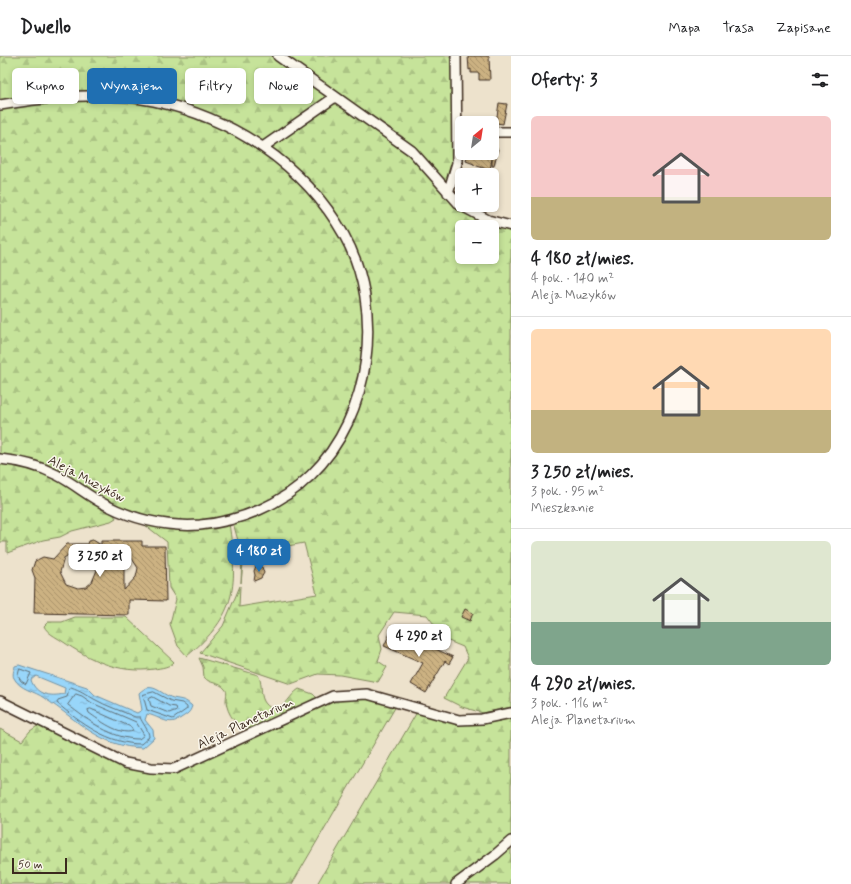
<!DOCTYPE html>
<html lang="pl">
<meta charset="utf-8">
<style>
:root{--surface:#fff;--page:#f2f2f2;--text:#202124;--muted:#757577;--line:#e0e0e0;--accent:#1f6fb2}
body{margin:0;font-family:Mynerve,sans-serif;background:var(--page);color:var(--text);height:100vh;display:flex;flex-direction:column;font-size:15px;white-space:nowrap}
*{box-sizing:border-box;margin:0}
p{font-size:13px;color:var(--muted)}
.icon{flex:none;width:22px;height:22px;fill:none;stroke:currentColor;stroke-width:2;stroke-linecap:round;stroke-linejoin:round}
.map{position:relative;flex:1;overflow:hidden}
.panel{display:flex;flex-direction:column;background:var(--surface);width:340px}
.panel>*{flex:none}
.top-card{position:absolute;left:12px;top:12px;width:380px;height:36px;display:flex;gap:8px}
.needle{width:26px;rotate:30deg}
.tools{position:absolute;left:455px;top:60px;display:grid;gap:8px}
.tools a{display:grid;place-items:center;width:44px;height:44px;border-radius:6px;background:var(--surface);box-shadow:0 2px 6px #0003;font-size:20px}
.scale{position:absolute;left:12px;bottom:10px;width:55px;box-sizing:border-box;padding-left:4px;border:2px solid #3b2a1e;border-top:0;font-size:11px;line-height:14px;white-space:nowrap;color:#3b2a1e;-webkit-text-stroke:3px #fbf7ec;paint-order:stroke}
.price{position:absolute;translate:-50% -34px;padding:0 9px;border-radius:8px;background:#fff;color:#222;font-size:13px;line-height:26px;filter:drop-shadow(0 1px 2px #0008)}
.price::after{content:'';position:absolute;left:50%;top:24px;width:12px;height:9px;margin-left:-6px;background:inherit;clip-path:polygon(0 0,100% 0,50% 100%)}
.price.on{background:var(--accent);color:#fff}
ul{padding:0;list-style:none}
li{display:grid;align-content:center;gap:8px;height:212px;padding:0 20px}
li+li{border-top:1px solid var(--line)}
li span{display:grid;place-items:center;height:124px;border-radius:6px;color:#555}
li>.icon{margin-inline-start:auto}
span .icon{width:72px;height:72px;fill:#fffc;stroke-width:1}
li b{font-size:17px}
h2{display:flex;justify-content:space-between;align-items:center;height:48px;padding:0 20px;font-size:17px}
.pill{padding:0 14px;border-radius:6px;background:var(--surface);box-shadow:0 2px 6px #0003;font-size:14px;line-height:36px}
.pill.on{background:var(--accent);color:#fff}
header{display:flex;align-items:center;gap:24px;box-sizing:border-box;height:56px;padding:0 20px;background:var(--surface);border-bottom:1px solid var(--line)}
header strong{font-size:19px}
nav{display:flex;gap:22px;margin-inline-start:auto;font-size:14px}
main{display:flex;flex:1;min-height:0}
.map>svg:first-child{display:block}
.forest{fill:url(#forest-firs);stroke:#80865c;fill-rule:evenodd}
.water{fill:url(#water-ripples);stroke:#7391a2;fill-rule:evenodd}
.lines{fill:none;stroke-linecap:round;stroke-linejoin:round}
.shore{stroke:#606f76;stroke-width:1}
.building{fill:url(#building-back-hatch);stroke:#3b2a1e;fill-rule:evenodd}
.minor-casing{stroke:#3b2a1e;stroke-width:12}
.minor{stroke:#fbf7ec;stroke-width:9}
.labels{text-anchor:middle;stroke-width:3;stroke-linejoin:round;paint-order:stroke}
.street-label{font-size:13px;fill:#3b2a1e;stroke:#fbf7ec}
</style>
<header>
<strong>Dwello</strong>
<nav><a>Mapa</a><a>Trasa</a><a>Zapisane</a></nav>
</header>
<main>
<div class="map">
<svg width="511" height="828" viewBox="0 0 511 828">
<defs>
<pattern id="forest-firs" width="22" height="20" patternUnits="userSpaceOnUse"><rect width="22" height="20" fill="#c6e39a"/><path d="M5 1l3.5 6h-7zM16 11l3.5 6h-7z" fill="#abc384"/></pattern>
<pattern id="water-ripples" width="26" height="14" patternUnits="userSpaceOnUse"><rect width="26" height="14" fill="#98d6fa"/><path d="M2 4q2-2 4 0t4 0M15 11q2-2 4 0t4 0" fill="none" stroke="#84b8d6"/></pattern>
<pattern id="building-back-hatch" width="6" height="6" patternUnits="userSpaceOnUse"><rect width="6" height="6" fill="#ccb282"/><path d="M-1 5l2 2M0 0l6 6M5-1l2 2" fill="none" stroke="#a7916a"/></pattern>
</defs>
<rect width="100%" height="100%" fill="#ede2cc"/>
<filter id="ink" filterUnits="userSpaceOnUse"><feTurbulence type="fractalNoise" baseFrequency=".025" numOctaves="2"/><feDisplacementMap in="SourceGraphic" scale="8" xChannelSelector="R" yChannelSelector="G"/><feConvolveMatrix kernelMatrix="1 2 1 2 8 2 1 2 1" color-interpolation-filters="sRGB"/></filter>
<g filter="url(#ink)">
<path class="forest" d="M0 0H278L399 82 458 149 511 170V651L483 657 462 651 444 642 468 602 463 591 441 582 440 576 427 559 394 556 379 579 382 593 378 605 387 611 378 626 340 619 318 618 291 628 200 597 223 570 240 530 239 551 317 538 304 487 244 498 241 527 242 499 232 463 174 467 119 453 58 418 0 402ZM462 171H492V201H462Z
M284 0H453L455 106 447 130 403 81Z
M0 405 45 416 114 459 116 462 111 465 72 475 60 481 43 484 7 497V486H0Z
M146 466 229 467C238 529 238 558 187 600L178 590 170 568 176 543 169 532 167 486 145 469Z
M75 561H126L174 606C170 611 161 612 154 613 119 618 90 604 62 585 56 581 47 577 44 570L48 566H62Z
M199 602 258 619C265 631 256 645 273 653 287 652 289 639 299 633L313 638 317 642 250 674C237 672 227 658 226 645 226 640 228 636 225 633 219 625 210 629 204 621L203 611Z
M365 642 396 650 292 828H0V673L22 685 30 675 39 669 124 708 174 716 192 710 331 644Z
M417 656 447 665 511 660V780L451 828H317Z
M511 789V828H462Z"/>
<path class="water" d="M19 609 87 631 95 639 137 657 142 654 139 637C152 624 160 638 173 642 182 644 185 643 192 650 190 657 187 658 181 662 168 671 161 661 147 658L145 664 153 674 154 682 143 692C99 691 78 664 44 642 35 635 20 634 14 622 12 619 14 614 15 610ZM36 620 65 632 64 638C50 641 36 639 31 624Z"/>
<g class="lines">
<path class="shore" d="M20 613 31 617 26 628 21 625 18 620Z
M71 631C82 635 84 637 94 643 106 650 122 655 135 661H140C142 667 149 674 149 681L141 688C109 688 80 667 57 647L58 644 67 641 69 632Z
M154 636 171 645 182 647 187 651V653L173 663 147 654 143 639Z
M76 638 82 640 92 647 136 666 144 679 139 683C112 683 89 665 68 649Z
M153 641 169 650 176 651 177 654 169 657 151 650 149 643Z
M91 653 131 671 133 675C120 680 99 664 89 657L88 654Z"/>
</g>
<path class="building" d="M468 0H489L490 24H479V17H471V13L469 14Z
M499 47 507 48 503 68 496 67Z
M492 92 498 93 494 110H492V103L490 114 474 109V108L466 105 468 97H492Z
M93 484 101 489V485H142V490H165L166 545 129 544V559L34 557 35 522 32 514 35 505 43 501 53 503 67 488H87L88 485ZM124 490 138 512 136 521 124 534ZM78 496 90 500 97 514 92 526 86 531 78 532 66 528 60 516 64 502 71 497Z
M256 510 262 511 264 517 261 522 254 525 255 519 254 515Z
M465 553 473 557 470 565 461 561Z
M392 573 453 601 449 608 445 605 426 637 411 628 423 607 384 590Z"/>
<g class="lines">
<defs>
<path id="minor" d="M278 0 412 95 460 149 488 164 511 170
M0 49C50 41 104 35 154 45 232 62 304 108 344 179 385 252 372 360 311 419 281 449 241 465 200 469 169 471 136 464 108 450 90 442 75 428 57 419 40 410 20 405 0 403
M492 76H511
M263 91 335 41
M448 137 457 107 456 0
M0 645 125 707 151 712 174 713 333 640 367 638 459 664 482 663 511 657
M456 828 495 799 511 785"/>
</defs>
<use href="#minor" class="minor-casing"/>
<use href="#minor" class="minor"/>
</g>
</g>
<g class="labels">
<g class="street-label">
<text transform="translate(87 422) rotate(28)" y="5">Aleja Muzyków</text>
<text transform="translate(245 666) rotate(-25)" y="5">Aleja Planetarium</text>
</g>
</g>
</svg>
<div class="tools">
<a><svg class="needle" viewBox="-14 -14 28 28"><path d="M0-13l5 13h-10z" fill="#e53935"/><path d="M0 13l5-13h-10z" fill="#757577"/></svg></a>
<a>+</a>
<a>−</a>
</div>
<div class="scale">50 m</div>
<b class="price on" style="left:259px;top:517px">4 180 zł</b>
<b class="price" style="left:100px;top:522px">3 250 zł</b>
<b class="price" style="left:419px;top:602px">4 290 zł</b>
<div class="top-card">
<a class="pill">Kupno</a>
<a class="pill on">Wynajem</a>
<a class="pill">Filtry</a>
<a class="pill">Nowe</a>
</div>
</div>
<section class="panel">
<h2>Oferty: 3<svg class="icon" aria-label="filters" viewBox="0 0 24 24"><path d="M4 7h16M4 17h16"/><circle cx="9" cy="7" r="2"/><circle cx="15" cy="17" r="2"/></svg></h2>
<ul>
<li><span style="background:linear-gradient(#f6c9c9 65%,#c2b280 0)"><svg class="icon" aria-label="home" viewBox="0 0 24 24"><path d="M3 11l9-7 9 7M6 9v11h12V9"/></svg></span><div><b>4 180 zł/mies.</b><p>4 pok. · 140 m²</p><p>Aleja Muzyków</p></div></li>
<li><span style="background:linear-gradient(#ffd9b3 65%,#c2b280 0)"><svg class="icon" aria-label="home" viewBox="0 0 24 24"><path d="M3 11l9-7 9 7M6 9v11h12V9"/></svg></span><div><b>3 250 zł/mies.</b><p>3 pok. · 95 m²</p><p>Mieszkanie</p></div></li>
<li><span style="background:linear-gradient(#dfe7d0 65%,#7fa58c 0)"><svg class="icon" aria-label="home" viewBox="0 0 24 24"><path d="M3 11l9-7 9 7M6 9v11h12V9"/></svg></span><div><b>4 290 zł/mies.</b><p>3 pok. · 116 m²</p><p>Aleja Planetarium</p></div></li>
</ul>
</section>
</main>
